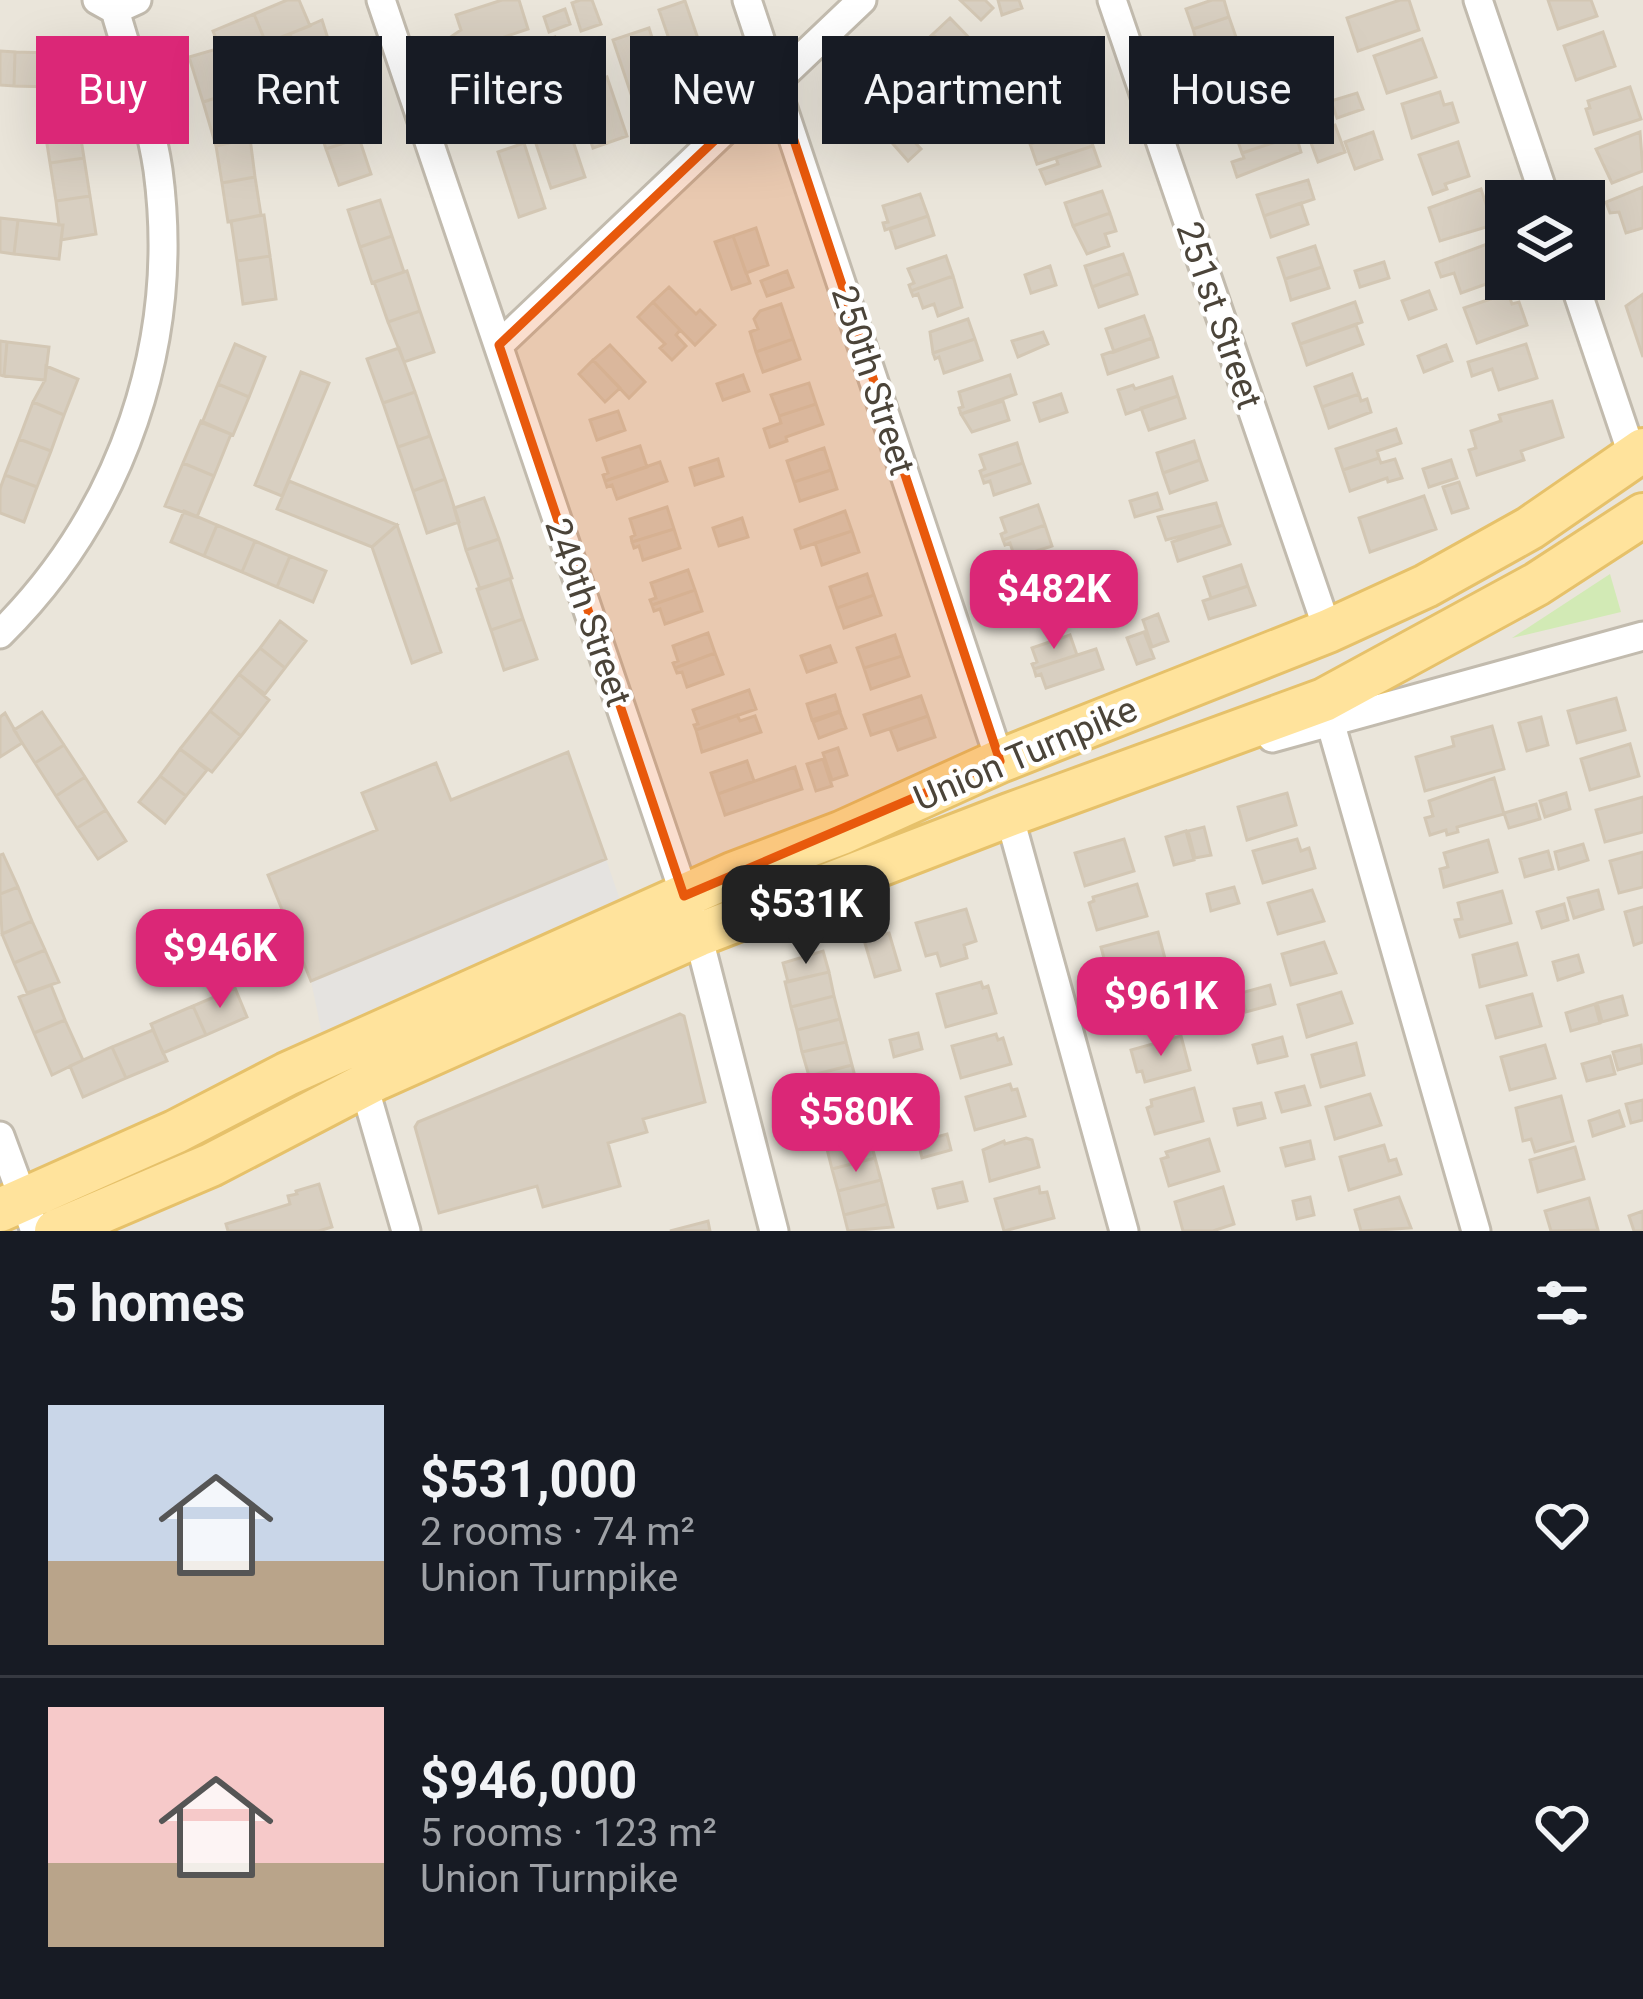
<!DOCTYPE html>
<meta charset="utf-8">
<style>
:root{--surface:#171b24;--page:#20242c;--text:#f1f3f6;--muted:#9ea1a6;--line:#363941;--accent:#db2777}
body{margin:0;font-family:Roboto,sans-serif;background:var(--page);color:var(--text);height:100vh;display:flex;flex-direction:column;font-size:45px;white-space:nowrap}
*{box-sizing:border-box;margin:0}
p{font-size:39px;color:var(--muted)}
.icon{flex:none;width:66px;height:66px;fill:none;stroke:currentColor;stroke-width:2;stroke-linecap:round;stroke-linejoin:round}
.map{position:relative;height:1231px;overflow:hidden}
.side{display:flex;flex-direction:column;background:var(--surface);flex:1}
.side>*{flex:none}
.hud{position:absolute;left:36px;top:36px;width:1572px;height:108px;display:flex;gap:24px}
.controls{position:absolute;left:1485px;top:180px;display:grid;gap:24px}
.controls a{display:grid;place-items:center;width:120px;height:120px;border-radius:0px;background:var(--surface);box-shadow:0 12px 48px #0002;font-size:60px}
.price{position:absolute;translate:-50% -102px;padding:0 27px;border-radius:24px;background:var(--accent);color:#fff;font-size:39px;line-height:78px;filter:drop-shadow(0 3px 6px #0008)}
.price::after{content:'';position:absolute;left:50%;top:72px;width:36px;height:27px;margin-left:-18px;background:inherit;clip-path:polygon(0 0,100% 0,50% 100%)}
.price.active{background:#222;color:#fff}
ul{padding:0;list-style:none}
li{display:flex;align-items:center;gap:36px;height:300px;padding:0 48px}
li+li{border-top:3px solid var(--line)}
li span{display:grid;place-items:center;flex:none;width:336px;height:240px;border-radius:0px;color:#555}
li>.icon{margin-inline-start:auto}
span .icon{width:144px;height:144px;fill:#fffc;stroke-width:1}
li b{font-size:51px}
h2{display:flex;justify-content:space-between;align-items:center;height:144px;padding:0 48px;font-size:51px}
.pill{padding:0 42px;border-radius:0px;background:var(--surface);box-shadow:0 12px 48px #0002;font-size:42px;line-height:108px}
.pill.active{background:var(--accent);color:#fff}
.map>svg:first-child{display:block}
.residential{fill:#eae5da;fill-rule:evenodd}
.green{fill:#d2eab5}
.parking{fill:#e5e3e0}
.building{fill:#d8cfc1;stroke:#d3c7b4;stroke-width:3}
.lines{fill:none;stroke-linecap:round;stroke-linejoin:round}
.street-casing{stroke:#c2bbae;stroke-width:33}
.primary-casing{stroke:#e6c16a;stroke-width:48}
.street{stroke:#fff;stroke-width:27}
.primary{stroke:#ffe39c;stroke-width:42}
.marked{fill:#e8590c;fill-opacity:0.2;stroke:#e8590c;stroke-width:9;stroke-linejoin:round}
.labels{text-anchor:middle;stroke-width:9;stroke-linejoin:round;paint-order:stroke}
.street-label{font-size:36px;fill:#4b4439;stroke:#fff}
</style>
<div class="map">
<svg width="1643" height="1231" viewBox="0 0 1643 1231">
<rect width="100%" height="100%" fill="#f6f3ec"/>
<path class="residential" d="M0 0H1643V1231H0ZM1506 201H1584V279H1506Z"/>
<path class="green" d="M1610 574 1621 612 1512 638Z"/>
<path class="parking" d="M606 859 621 903 322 1034 311 981Z"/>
<path class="building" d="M287 0H299L310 26 266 43 254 14Z
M502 0H519L528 29 454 54 449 38 461 30 456 15Z
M580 0H592L601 24 581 31 572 3Z
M960 0H985L993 8 981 20Z
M998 0H1019L1022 8 1002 15Z
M1212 0H1224L1229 17 1193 29 1186 9Z
M1400 0H1409L1419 30 1358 51 1347 18Z
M1548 0H1591L1597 16 1558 29Z
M685 1 705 59 679 68 659 10Z
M565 9 570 24 549 32 544 17Z
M254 14 266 43 225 61 213 31Z
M1229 17 1236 37 1199 50 1193 29Z
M950 18 977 46 960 62 933 34Z
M322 20 335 61 303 71 290 34Z
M649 28 670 94 635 106 613 40Z
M1603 32 1615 66 1576 80 1564 46Z
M933 34 972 78 959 90 945 75 931 89 918 75 931 62 918 48Z
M555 37 560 50 542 66 535 44Z
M1422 39 1436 77 1387 93 1374 56Z
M220 48 235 92 203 102 189 57Z
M1261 48 1267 67 1248 73 1250 80 1214 92 1208 72 1228 66 1226 59Z
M511 50 521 77 502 95 474 106 461 68Z
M0 51 15 52 14 86 0 85Z
M15 52 53 53 52 87 14 86Z
M335 61 349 100 317 111 303 71Z
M1064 62 1072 84 1035 97 1033 89 1017 95 1010 75 1026 70 1028 74Z
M906 73 933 101 913 121 906 114 901 118 874 90 890 75 897 83Z
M607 77 627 136 593 148 573 88Z
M1250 80 1257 100 1221 112 1214 92Z
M72 82 78 120 44 125 38 87Z
M1072 84 1078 102 1026 120 1020 102Z
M1630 87 1641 119 1594 134 1586 109 1590 108 1588 101Z
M874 90 912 129 907 134 921 149 908 161 859 105Z
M235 92 250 138 216 146 203 102Z
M1440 92 1444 105 1452 103 1458 122 1412 138 1402 104Z
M1357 93 1363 109 1337 118 1331 101Z
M346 100 359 138 326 149 314 112Z
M565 117 585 177 551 188 531 129Z
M78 120 84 158 50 163 44 125Z
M1272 121 1279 141 1242 153 1235 133Z
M1086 125 1093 146 1037 164 1030 144Z
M1335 125 1345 152 1318 162 1311 143 1328 137 1325 128Z
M1373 132 1382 159 1355 169 1345 142Z
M1640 132 1643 171 1612 183 1596 149Z
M1296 135 1301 152 1237 177 1232 162 1244 158 1242 153Z
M250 138 255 177 222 183 216 146Z
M359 138 371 174 339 185 326 149Z
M1458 142 1469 176 1445 184 1447 189 1433 194 1419 155Z
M524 143 545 208 519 217 498 152Z
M1093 146 1100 166 1046 184 1040 170 1058 164 1056 158Z
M84 158 90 196 56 201 50 163Z
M255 177 261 215 228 222 222 183Z
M1308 180 1314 199 1264 216 1257 195Z
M1643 187V228L1626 233 1619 212 1610 213 1606 202Z
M1481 189 1493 225 1440 241 1429 208Z
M1102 191 1110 213 1073 226 1065 203Z
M920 194 928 216 885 230 883 223 888 222 883 206Z
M90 196 96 234 61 240 63 225H59L56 201Z
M380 200 392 236 360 247 348 210Z
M1301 203 1308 224 1271 237 1264 216Z
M1110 213 1116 231 1105 234 1109 246 1087 254 1073 226Z
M264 215 270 256 237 261 231 221Z
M928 216 934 235 896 248 890 229Z
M0 218 18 220 14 254 0 252Z
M18 220 63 225 59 259 14 254Z
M756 228 768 265 746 273 733 236Z
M392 236 404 272 372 283 360 247Z
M733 236 750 283 732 289 715 242Z
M1490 243 1503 278 1461 293 1454 273 1441 277 1436 263Z
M1315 246 1322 267 1285 279 1278 258Z
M1123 254 1130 273 1092 287 1085 266Z
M270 256 276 299 243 304 237 261Z
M946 256 953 276 911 291 909 285 914 283 908 269Z
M1384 262 1389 278 1360 287 1355 271Z
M1050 266 1056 285 1031 293 1025 275Z
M1322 267 1329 288 1291 300 1285 279Z
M407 271 420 311 388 322 374 282Z
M787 271 793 287 767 296 761 281Z
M1130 273 1137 294 1099 307 1092 287Z
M953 276 962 307 938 316 934 304 923 308 918 294 913 296 911 291Z
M669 287 696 314 700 310 715 325 695 345 653 302Z
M1429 291 1436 309 1409 319 1402 301Z
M1508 293 1512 304 1519 302 1527 325 1477 343 1464 308Z
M1643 294V357L1626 306Z
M653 302 680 330 676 335 686 346 672 360 660 348 665 344 638 317Z
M1355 302 1362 322 1300 344 1293 324Z
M781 304 793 339 756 352 750 332 758 329 754 319 760 311Z
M420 311 434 352 404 362 388 322Z
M1144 316 1152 338 1114 352 1106 329Z
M968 319 975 339 933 353 930 332Z
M1356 325 1363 344 1307 365 1300 344Z
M1043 332 1048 344 1018 357 1012 341Z
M1152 338 1158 357 1108 374 1102 355Z
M793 339 800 359 763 372 756 352Z
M975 339 982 360 944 373 939 357 935 359 933 353Z
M0 341 7 342 4 376 0 375Z
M7 342 49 347 45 380 4 376Z
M235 344 265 357 249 397 218 384Z
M1526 344 1537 378 1499 390 1492 369 1472 376 1468 362Z
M610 345 645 382 629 398 593 360Z
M1446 345 1452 361 1424 372 1418 356Z
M399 348 415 392 383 403 367 359Z
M593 360 620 388 605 402 579 374Z
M46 366 78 379 64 415 33 402 45 380Z
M301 372 329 383 282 496 255 485Z
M1352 374 1359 394 1322 407 1315 387Z
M743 375 749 391 723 400 717 384Z
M1010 375 1016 394 961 414 959 408 963 407 959 392Z
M1172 377 1178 396 1126 414 1118 390 1133 385 1135 389Z
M809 383 816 404 779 416 771 395Z
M218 384 249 397 233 435 202 423Z
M415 392 430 436 398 447 383 403Z
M1061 394 1067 412 1040 421 1034 403Z
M1359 394 1361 401 1367 399 1371 412 1329 428 1322 407Z
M1178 396 1185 418 1149 430 1141 408Z
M1003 401 1009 420 972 432 961 414Z
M1552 401 1563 437 1521 451 1524 460 1477 475 1469 450 1476 448 1471 431 1501 421 1499 415Z
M33 402 64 415 51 451 19 439Z
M816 404 823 424 786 437 787 441 770 447 764 429 781 423 779 416Z
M618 411 625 430 597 440 590 420Z
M201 421 231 434 214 476 183 463Z
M1396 429 1401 443 1377 451 1379 458 1343 470 1336 449Z
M430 436 445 479 413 491 398 447Z
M19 439 51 451 37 487 5 475Z
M1194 441 1200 460 1163 473 1157 453Z
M1017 443 1023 463 982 477 980 471 985 469 980 455Z
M640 446 647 467 605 481 603 475 608 473 603 458Z
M824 448 831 470 794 482 787 461Z
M1379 458 1381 463 1395 459 1402 478 1388 482 1387 478 1350 491 1343 470Z
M718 459 723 476 695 485 690 468Z
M1200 460 1207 480 1170 493 1163 473Z
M1451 460 1457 478 1429 487 1423 469Z
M660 462 667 481 617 499 612 485 607 487 605 481Z
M183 463 214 476 197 517 165 506Z
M1023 463 1030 483 994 495 990 481 984 483 982 477Z
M831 470 837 489 800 501 794 482Z
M5 475 37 487 24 522 0 513V489Z
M445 479 459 522 427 533 413 491Z
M289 481 397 525 372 547 277 509Z
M1459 482 1468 508 1452 513 1443 487Z
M1157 493 1162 509 1135 517 1130 501Z
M1424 496 1436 529 1370 552 1359 518Z
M484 498 499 539 466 550 454 508Z
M1216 503 1223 525 1166 540 1158 517Z
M1038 505 1045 525 1003 540 1001 534 1006 532 1001 518Z
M667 507 674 529 632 542 631 537 635 535 630 519Z
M184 511 217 525 204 556 171 542Z
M845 511 852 531 801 548 795 530Z
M742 518 748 537 719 546 713 528Z
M217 525 255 541 242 572 204 556Z
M397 525 441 652 412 663 372 547Z
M1045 525 1052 546 1015 558 1010 543 1005 545 1003 540Z
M1223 525 1230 544 1178 561 1172 542Z
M674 529 680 548 643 560 639 546 634 548 632 542Z
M852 531 859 552 822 565 815 543Z
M499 539 512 578 480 589 466 550Z
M255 541 290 556 277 587 242 572Z
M290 556 326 571 313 602 277 587Z
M1241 565 1248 586 1211 598 1204 577Z
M688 570 695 590 652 605 650 600 656 598 651 583Z
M1053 571 1060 590 1019 605 1017 600 1021 599 1016 584Z
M867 574 874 595 837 608 830 587Z
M510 579 523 619 491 630 477 589Z
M1248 586 1255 605 1209 619 1203 601Z
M695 590 702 611 665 624 660 609 654 611 652 605Z
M1060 590 1067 611 1030 624 1025 609 1021 610 1019 605Z
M874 595 881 615 844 628 837 608Z
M1158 614 1168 641 1152 647 1143 620Z
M523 619 537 659 504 670 491 630Z
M280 621 306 641 285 668 260 648Z
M1144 632 1154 658 1137 664 1127 638Z
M708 633 715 653 675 668 673 663 678 661 673 646Z
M895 635 902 656 864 668 857 648Z
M1070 635 1077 655 1034 669 1032 664 1037 662 1032 648Z
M830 646 836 662 807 672 801 656Z
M260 648 285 668 265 694 239 674Z
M1096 649 1103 669 1046 688 1041 674 1036 676 1034 669Z
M715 653 723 674 687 687 682 672 677 673 675 668Z
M902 656 909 676 871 689 864 668Z
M239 674 269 700 241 736 210 711Z
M749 690 756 709 696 730 694 725 698 724 693 710Z
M835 695 840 711 812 720 807 704Z
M921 696 928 716 871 735 864 715Z
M1616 698 1625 730 1577 743 1568 711Z
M210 711 241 736 212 772 180 749Z
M42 712 64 745 35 763 14 730Z
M840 712 846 728 819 738 813 722Z
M5 713 22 743 0 757V717Z
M737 715 740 721 755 716 761 732 702 752 696 730Z
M928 716 935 737 898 750 890 729Z
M1541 717 1548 745 1527 751 1519 723Z
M1492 726 1504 769 1425 791 1416 757 1454 746 1452 737Z
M1630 744 1639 776 1590 790 1581 759Z
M64 745 85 777 56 796 35 763Z
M838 748 847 775 832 780 823 753Z
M180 749 207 770 186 796 160 776Z
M568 752 606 859 311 981 268 875 377 830 362 793 436 763 451 800Z
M823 759 832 786 816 791 807 764Z
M747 761 754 781 718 794 711 773Z
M795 767 802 789 725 815 718 794Z
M160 776 186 796 165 823 139 802Z
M85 777 106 810 77 828 56 796Z
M1494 778 1504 814 1457 827 1458 832 1447 835 1446 830 1430 835 1425 818 1433 816 1429 801Z
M1287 793 1296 825 1247 840 1238 807Z
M1566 793 1570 809 1545 817 1540 801Z
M1643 797V832L1605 842 1596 810Z
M1536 804 1540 819 1509 828 1504 813Z
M106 810 126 841 98 859 77 828Z
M1204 827 1211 855 1195 858 1188 831Z
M1186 831 1194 860 1174 865 1166 837Z
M1124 839 1134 871 1085 886 1075 853Z
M1297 839 1301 851 1309 848 1315 868 1263 883 1253 851Z
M1488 840 1497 872 1444 887 1440 869 1448 867 1444 853Z
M1583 844 1588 860 1559 869 1555 852Z
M1548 851 1553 869 1525 877 1520 859Z
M1643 852V887L1619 893 1610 861Z
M3 854 18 887 0 894V855Z
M1137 884 1147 916 1097 930 1089 903 1094 901 1093 897Z
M18 887 32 921 2 934 0 894Z
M1234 887 1239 903 1211 911 1207 894Z
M1312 890 1324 921 1278 934 1268 903Z
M1598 890 1603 909 1574 918 1568 898Z
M1502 891 1511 923 1460 937 1455 920 1462 919 1458 903Z
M1564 904 1568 920 1542 928 1537 912Z
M1643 907V942L1634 945 1625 912Z
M966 909 976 941 964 945 967 958 941 966 937 953 926 956 916 923Z
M32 921 45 950 14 963 2 934Z
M1158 932 1167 966 1110 981 1101 947Z
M889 933 900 970 875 977 864 940Z
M1324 942 1336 973 1291 985 1282 954Z
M1517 943 1526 975 1480 987 1473 955Z
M45 950 59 982 27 993 14 963Z
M823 951 829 972 788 982 783 963Z
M1578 955 1583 972 1558 980 1553 962Z
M829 972 834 996 791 1007 785 982Z
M981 982 983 988 988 986 996 1013 946 1027 937 994Z
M1171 982 1181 1017 1126 1033 1118 1004 1123 1003 1122 997Z
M51 985 65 1020 34 1033 19 997Z
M1270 985 1275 1004 1246 1012 1241 993Z
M235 988 247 1017 206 1035 193 1006Z
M1341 992 1352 1023 1307 1037 1298 1005Z
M1532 994 1541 1026 1496 1038 1487 1006Z
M834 996 840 1019 797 1030 791 1007Z
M1622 996 1627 1015 1602 1022 1597 1003Z
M1595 1004 1600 1023 1571 1031 1566 1013Z
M193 1006 206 1035 163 1053 151 1024Z
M680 1014 684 1016 705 1102 643 1119 647 1132 608 1143 620 1186 543 1207 537 1186 439 1213 415 1127 418 1122Z
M840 1019 846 1042 802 1052 797 1030Z
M65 1020 83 1060 52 1075 34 1033Z
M153 1030 167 1061 126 1078 112 1047Z
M918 1033 922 1049 894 1057 890 1040Z
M996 1034 998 1040 1003 1038 1011 1064 961 1078 952 1046Z
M1181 1036 1190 1070 1145 1082 1142 1071 1137 1072 1131 1050Z
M1282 1037 1287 1056 1258 1063 1253 1045Z
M846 1042 852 1065 809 1076 802 1052Z
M1356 1043 1364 1075 1321 1087 1312 1055Z
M1545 1045 1555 1078 1510 1090 1501 1057Z
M1641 1045 1643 1063 1618 1070 1613 1052Z
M112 1047 126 1078 83 1097 70 1066Z
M1610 1056 1615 1074 1587 1081 1582 1064Z
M852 1065 858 1088 814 1099 809 1076Z
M1010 1084 1012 1090 1017 1089 1025 1116 975 1130 966 1097Z
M1304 1086 1310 1105 1282 1112 1276 1093Z
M858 1088 864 1111 820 1122 814 1099Z
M1194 1088 1203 1121 1155 1134 1147 1108 1152 1106 1151 1100Z
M1370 1094 1381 1125 1335 1139 1326 1107Z
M1561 1096 1573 1141 1535 1152 1531 1139 1523 1141 1516 1108Z
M1643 1100V1120L1631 1123 1626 1104Z
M1261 1103 1265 1118 1238 1125 1234 1109Z
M864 1111 869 1135 826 1145 820 1122Z
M1619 1111 1624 1126 1593 1136 1589 1121Z
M947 1134 951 1150 922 1158 918 1142Z
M869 1135 875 1158 832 1169 826 1145Z
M1026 1138 1032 1140 1039 1167 990 1181 983 1150 1004 1141 1005 1144Z
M1209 1139 1219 1171 1169 1186 1161 1159 1168 1157 1166 1152Z
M1310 1141 1314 1159 1286 1166 1281 1148Z
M1384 1145 1389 1161 1396 1159 1401 1174 1349 1190 1340 1157Z
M1575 1147 1584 1179 1538 1192 1530 1160Z
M875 1158 881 1180 838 1191 832 1169Z
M881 1180 887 1204 844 1215 838 1191Z
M962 1182 967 1201 938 1208 933 1189Z
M319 1184 332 1227 319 1231H228L226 1224 290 1204 288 1196 297 1194 296 1191Z
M1039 1187 1040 1193 1047 1192 1054 1218 1004 1231 995 1199Z
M1223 1187 1234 1224 1213 1231H1183L1175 1202Z
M1310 1197 1314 1215 1297 1219 1293 1201Z
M1399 1197 1411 1228 1361 1231 1355 1210Z
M1589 1198 1598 1230 1551 1231 1545 1211Z
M887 1204 893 1227 848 1231 844 1215Z
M1643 1211V1231H1634L1629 1216Z
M708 1221 710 1231H670Z"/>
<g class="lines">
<defs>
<path id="street" d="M97 0 115 10 137 0
M381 0 698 935 774 1231
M747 0 1000 761
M1112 0 1328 631
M1478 0 1546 201
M1573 279 1633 457
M499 345 862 0
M0 634C123 512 181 342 158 170 150 116 130 63 115 10
M1325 704 1476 1231
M1272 738 1643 636
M1009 815 1124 1231
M364 1086 406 1231
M0 1136 35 1231"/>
<path id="primary" d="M0 1210 175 1132 287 1074 733 874 841 833 1000 761 1328 631 1426 586 1530 528 1643 450
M56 1231 211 1165 378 1078 698 935 1009 815 1324 700 1537 584 1643 515"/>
</defs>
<use href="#street" class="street-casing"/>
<use href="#primary" class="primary-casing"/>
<use href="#street" class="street"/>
<use href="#primary" class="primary"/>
</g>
<path class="marked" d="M775 83 1000 761 684 896 499 345Z"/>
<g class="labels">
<g class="street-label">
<text transform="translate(1220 315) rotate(71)" y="13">251st Street</text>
<text transform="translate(874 380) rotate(72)" y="13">250th Street</text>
<text transform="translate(589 612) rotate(71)" y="13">249th Street</text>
<text transform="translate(1025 753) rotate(-23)" y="13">Union Turnpike</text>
</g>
</g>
</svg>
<div class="controls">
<a><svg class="icon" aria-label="layers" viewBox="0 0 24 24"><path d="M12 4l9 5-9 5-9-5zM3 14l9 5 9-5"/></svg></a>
</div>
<b class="price" style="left:1054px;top:652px">$482K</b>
<b class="price active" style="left:806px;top:967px">$531K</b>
<b class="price" style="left:220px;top:1011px">$946K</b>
<b class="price" style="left:1161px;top:1059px">$961K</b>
<b class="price" style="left:856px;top:1175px">$580K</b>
<div class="hud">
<a class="pill active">Buy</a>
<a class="pill">Rent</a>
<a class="pill">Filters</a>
<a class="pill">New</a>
<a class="pill">Apartment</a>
<a class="pill">House</a>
</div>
</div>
<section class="side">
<h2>5 homes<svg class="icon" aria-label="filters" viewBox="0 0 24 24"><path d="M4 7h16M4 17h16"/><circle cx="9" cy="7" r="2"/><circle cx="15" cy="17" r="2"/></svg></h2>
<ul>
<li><span style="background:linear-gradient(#c9d6e8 65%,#b9a48a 0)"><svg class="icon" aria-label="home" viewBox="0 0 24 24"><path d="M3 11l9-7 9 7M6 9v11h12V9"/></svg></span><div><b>$531,000</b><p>2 rooms · 74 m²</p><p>Union Turnpike</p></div><svg class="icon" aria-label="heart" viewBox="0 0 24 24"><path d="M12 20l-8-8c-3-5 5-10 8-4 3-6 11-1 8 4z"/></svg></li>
<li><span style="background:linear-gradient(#f6c9c9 65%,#b9a48a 0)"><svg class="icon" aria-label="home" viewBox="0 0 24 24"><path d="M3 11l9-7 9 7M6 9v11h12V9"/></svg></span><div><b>$946,000</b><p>5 rooms · 123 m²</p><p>Union Turnpike</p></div><svg class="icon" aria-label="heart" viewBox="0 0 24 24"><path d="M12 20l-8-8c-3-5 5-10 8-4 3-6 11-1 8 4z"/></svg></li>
</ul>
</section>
